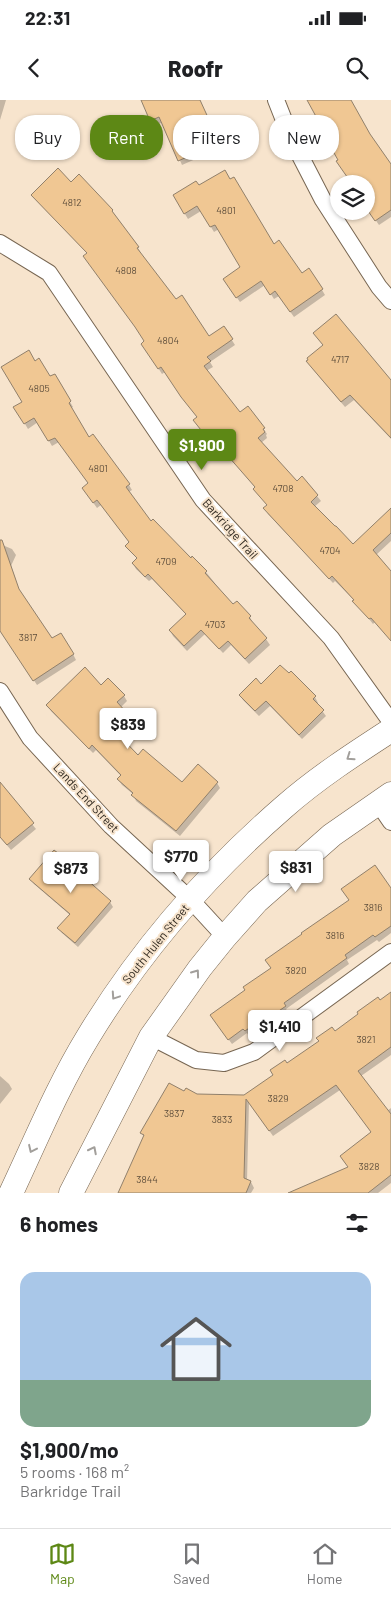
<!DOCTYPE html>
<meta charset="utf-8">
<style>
:root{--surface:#fff;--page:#f6f6f6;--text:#202124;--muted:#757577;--line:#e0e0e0;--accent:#5d8815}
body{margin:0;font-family:Barlow,sans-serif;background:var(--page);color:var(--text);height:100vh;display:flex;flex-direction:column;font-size:19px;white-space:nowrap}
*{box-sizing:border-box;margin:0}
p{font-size:16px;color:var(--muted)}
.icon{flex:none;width:28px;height:28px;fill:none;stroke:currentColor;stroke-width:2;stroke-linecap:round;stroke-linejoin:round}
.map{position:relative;height:1093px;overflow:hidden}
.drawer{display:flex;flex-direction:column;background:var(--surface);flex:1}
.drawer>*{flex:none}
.top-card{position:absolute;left:15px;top:15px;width:361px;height:45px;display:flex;gap:10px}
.controls{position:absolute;left:330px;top:75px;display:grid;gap:10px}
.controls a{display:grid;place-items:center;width:45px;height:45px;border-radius:50%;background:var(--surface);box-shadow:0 1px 4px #0004;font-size:25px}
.price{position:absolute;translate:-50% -42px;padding:0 11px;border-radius:5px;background:#fff;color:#222;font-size:16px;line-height:32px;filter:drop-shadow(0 1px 2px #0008)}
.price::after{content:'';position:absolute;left:50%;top:30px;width:15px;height:11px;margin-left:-8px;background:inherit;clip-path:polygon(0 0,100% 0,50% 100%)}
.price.on{background:var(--accent);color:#fff}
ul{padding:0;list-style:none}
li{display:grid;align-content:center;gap:10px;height:265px;padding:0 20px}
li span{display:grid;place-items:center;height:155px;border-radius:15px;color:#555}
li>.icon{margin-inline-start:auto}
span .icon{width:90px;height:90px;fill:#fffc;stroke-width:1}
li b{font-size:21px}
h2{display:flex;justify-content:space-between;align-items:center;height:60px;padding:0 20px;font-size:21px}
.tag{padding:0 18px;border-radius:20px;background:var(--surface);box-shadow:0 1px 4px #0004;font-size:18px;line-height:45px}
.tag.on{background:var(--accent);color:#fff}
.status{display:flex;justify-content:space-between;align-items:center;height:35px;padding:0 25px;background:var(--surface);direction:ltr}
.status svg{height:14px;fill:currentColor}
header{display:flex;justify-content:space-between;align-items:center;height:65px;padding:0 20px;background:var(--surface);font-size:22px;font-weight:800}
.tabs{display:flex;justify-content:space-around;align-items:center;height:70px;border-top:1px solid var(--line);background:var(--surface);font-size:14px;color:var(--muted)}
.tabs a{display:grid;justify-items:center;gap:2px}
.tabs .on{color:var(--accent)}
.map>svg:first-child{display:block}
.shadow{fill:#0003}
.building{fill:#f0c793;stroke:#91806b}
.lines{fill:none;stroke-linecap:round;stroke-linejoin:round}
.street-casing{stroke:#776652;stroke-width:18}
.secondary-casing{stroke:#776652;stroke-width:25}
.street{stroke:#fff;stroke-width:16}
.secondary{stroke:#fff;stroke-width:24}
.oneway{stroke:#a29f9b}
.labels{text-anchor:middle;stroke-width:4;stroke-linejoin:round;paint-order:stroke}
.number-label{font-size:10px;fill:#60503d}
.street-label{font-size:12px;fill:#302920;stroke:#f7e4cd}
</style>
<div class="status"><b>22:31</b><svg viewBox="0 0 49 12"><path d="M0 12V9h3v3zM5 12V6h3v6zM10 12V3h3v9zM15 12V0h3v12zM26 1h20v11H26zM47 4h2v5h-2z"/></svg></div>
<header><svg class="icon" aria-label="back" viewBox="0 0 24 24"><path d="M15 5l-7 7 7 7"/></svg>Roofr<svg class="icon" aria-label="search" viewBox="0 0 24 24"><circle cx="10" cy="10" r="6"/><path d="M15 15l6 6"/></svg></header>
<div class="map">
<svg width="391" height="1093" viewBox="0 0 391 1093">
<rect width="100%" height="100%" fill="#f7e4cd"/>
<path class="shadow" d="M0 0H6L0 20Z
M142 0H200L211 26 219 29 225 42 215 47 216 50 182 65 163 22 154 26Z
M308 0H350L369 35 391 66V117L379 125 370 112 366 84 340 60Z
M79 76 112 111 138 148 141 153 140 154 175 201 209 238 224 228 235 245 210 262 213 267 206 271 240 314 248 308 267 334 266 335 267 338 261 343 296 382 302 378 317 396 321 401 314 407 353 445 391 417V441L376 455 391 473V540L375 522 373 524 354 500 335 481 333 483 268 414 265 408 268 406 256 388 225 352 221 355 198 325 197 317 165 272 162 274 146 249V242L88 154 36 100 32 95 71 83Z
M196 83 273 146 302 175 322 190 325 195 294 217 279 196 274 199 265 185 240 202 228 185 242 168 219 129 214 132 201 111 188 119 174 96Z
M315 234 391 283V339L354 300 345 307 311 267 324 246Z
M35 262 50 278 54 275 73 307 71 308 89 338 129 385 132 390 129 392 151 423 191 460 206 472 233 506 250 517 253 523H252L266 539 270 545 249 564 231 545 223 553 205 534 187 551 173 536 170 530 187 515 152 479 149 481 136 469 133 463 138 459 127 446 130 443 101 405 97 408 87 394 89 384 59 342 52 346 38 322 28 329 15 307 24 302Z
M0 444 12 449 16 455 11 466 16 480 0 486Z
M0 508 73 554 76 560 37 585 8 541 0 524Z
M291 573 315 597 318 603 317 604 326 616 302 639 270 606 259 616 243 600 240 595 289 575Z
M101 586 124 596 127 601 120 608 129 619 115 633 138 656 183 684 217 683 220 688 180 736 136 701 133 694 122 685 118 679 121 676 96 650 93 653 51 611 48 605Z
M0 684 36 729 11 750 0 737Z
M68 763 88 774 91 780 89 783 110 802 113 807 78 847 62 833 59 828 70 815 34 784 31 779Z
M391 790V833L379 842 377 840 347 860 349 864 286 909 288 912 258 933 256 930 249 936 247 933 232 944 215 921Z
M391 894V955L361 976 387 1011 391 1008V1083L378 1093H291L349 1068 341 1057 372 1032 340 990 273 1036 249 1002 247 1081 251 1082 254 1088 251 1093H120L144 1037 142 1033 185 993 197 995 244 996Z
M0 976 9 984 12 989 0 1004Z"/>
<path class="building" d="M141 0H200L211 24 217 22 223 37 213 41 214 45 178 61 159 17 150 21Z
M307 0H351L370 34 391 64V110L375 121 366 108V84H352L336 61 338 60 317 23 319 22Z
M58 68 71 82 79 74 113 110 112 111 139 147 137 148 176 199 182 195 209 236 224 226 233 239 207 257 211 261 204 266 240 312 248 306 265 328 263 329 265 332 258 338 297 381 302 376 318 395 311 402 335 426H336L353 444 391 408V433L373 450 391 471V541L371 518 369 519 352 501 354 500 332 476 329 479 263 408 267 405 253 389 255 387 221 348 217 350 193 320 197 317 181 297 161 267 158 269 141 244 144 241 135 227 83 156 87 153 31 95Z
M225 70 230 79 234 77 274 144 279 140 302 173 309 168 323 189 290 212 275 191 270 195 261 181 236 198 223 179 240 167 215 125 210 127 197 106 184 114 173 95 196 81 199 85Z
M336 214 391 280V338L350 295 341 302 306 261 308 260 307 258 323 245 313 233Z
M29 250 35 261 39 258 50 276 55 274 71 301 69 303 89 337 93 334 130 384 126 387 151 421 153 419 191 458 192 456 207 471 205 473 233 504 237 501 251 516 249 518 267 538 245 559 228 541 219 549 201 530 184 546 169 530 186 514 148 474 145 477 132 463 137 458 125 446 129 442 97 400 93 403 82 388 88 383 55 338 48 341 34 318 24 324 13 307 22 302 1 267Z
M0 440H2L19 489 52 538 61 533 74 554 33 581 0 531Z
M280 565 289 573 291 571 316 596 313 599 324 610 299 635 266 601 255 611 239 595 256 578 261 584Z
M85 567 101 585 108 578 125 595 117 602 127 613 112 628 138 655 143 649 182 682 198 664 218 682 176 731 131 695 133 693 117 679 121 675 92 645 89 649 46 605Z
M0 682 34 723 7 745 0 737Z
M54 750 68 761 71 758 89 774 85 778 111 801 75 843 57 828 70 814 29 779Z
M375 765 391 788V826L375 837 373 835 345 855 347 858 284 903 286 906 254 928 252 926 245 931 243 929 228 940 210 915 245 890 243 887 271 868 265 860 302 834 301 833 349 800 341 789Z
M391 892V947L358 971 391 1014V1075L368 1093H288L348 1067 340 1056 371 1032 336 985 269 1031 246 999 244 1078 251 1081 246 1093H118L144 1035 140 1033 169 983 184 991 186 988 197 994 244 995 273 975 270 970 285 960 287 963 319 941 316 938 332 927 335 931 358 914 357 912 378 897 380 900Z"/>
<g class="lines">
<defs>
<path id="street" d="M276 0 291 38 323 100 379 187 391 201
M0 143 49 173 203 400 331 538 391 622
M0 591 30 638 111 726 191 800 225 837
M378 703 391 722
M151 937 196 960 224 963 254 952 391 852"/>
<path id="secondary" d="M11 1093C36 1040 58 986 88 937 140 851 208 773 284 707 317 678 354 654 391 630
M71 1093 151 937 200 868 225 837 257 801 332 735 391 694"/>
</defs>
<use href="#street" class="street-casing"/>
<use href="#secondary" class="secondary-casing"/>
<use href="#street" class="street"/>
<use href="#secondary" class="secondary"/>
</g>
<defs><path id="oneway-chevron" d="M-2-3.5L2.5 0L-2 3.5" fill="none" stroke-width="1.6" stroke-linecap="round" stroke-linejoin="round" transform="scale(1.25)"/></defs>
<g class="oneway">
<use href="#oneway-chevron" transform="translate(350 657) rotate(145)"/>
<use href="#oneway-chevron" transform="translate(196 873) rotate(-54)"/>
<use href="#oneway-chevron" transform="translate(115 896) rotate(124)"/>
<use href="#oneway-chevron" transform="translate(32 1049) rotate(115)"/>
<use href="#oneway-chevron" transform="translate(93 1050) rotate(-63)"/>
</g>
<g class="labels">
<g class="number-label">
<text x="72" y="106">4812</text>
<text x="226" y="114">4801</text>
<text x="126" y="174">4808</text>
<text x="168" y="244">4804</text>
<text x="340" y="263">4717</text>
<text x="39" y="292">4805</text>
<text x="98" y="372">4801</text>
<text x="283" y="392">4708</text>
<text x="330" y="454">4704</text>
<text x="166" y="465">4709</text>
<text x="215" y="528">4703</text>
<text x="28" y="541">3817</text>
<text x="373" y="811">3816</text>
<text x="335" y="839">3816</text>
<text x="296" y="874">3820</text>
<text x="366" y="943">3821</text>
<text x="278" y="1002">3829</text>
<text x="174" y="1017">3837</text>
<text x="222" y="1023">3833</text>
<text x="369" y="1070">3828</text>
<text x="147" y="1083">3844</text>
</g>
<g class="street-label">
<text transform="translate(230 429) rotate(48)" y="4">Barkridge Trail</text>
<text transform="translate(86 698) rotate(47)" y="4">Lands End Street</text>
<text transform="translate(156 844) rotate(-51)" y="4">South Hulen Street</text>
</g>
</g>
</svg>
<div class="controls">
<a><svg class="icon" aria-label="layers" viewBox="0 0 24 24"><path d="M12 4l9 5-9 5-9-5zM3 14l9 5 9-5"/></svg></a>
</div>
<b class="price on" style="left:202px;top:371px">$1,900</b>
<b class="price" style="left:128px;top:650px">$839</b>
<b class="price" style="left:181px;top:782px">$770</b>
<b class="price" style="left:296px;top:793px">$831</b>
<b class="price" style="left:71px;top:794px">$873</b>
<b class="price" style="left:280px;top:952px">$1,410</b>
<div class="top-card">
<a class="tag">Buy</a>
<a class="tag on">Rent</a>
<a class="tag">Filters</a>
<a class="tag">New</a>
</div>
</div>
<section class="drawer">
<h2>6 homes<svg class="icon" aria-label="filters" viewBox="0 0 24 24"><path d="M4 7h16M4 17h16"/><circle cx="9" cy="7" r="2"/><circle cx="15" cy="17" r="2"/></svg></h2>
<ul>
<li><span style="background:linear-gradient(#a9c7e8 70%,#7fa58c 0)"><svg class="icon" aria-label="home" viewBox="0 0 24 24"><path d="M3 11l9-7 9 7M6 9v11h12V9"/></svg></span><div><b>$1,900/mo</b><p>5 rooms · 168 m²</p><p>Barkridge Trail</p></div></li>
</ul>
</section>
<nav class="tabs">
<a class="on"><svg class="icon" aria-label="map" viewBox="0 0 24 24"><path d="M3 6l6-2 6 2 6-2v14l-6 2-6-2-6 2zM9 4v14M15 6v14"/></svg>Map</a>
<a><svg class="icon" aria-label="saved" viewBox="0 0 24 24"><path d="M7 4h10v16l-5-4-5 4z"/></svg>Saved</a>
<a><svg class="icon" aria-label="home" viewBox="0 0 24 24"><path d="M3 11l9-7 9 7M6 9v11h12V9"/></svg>Home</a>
</nav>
